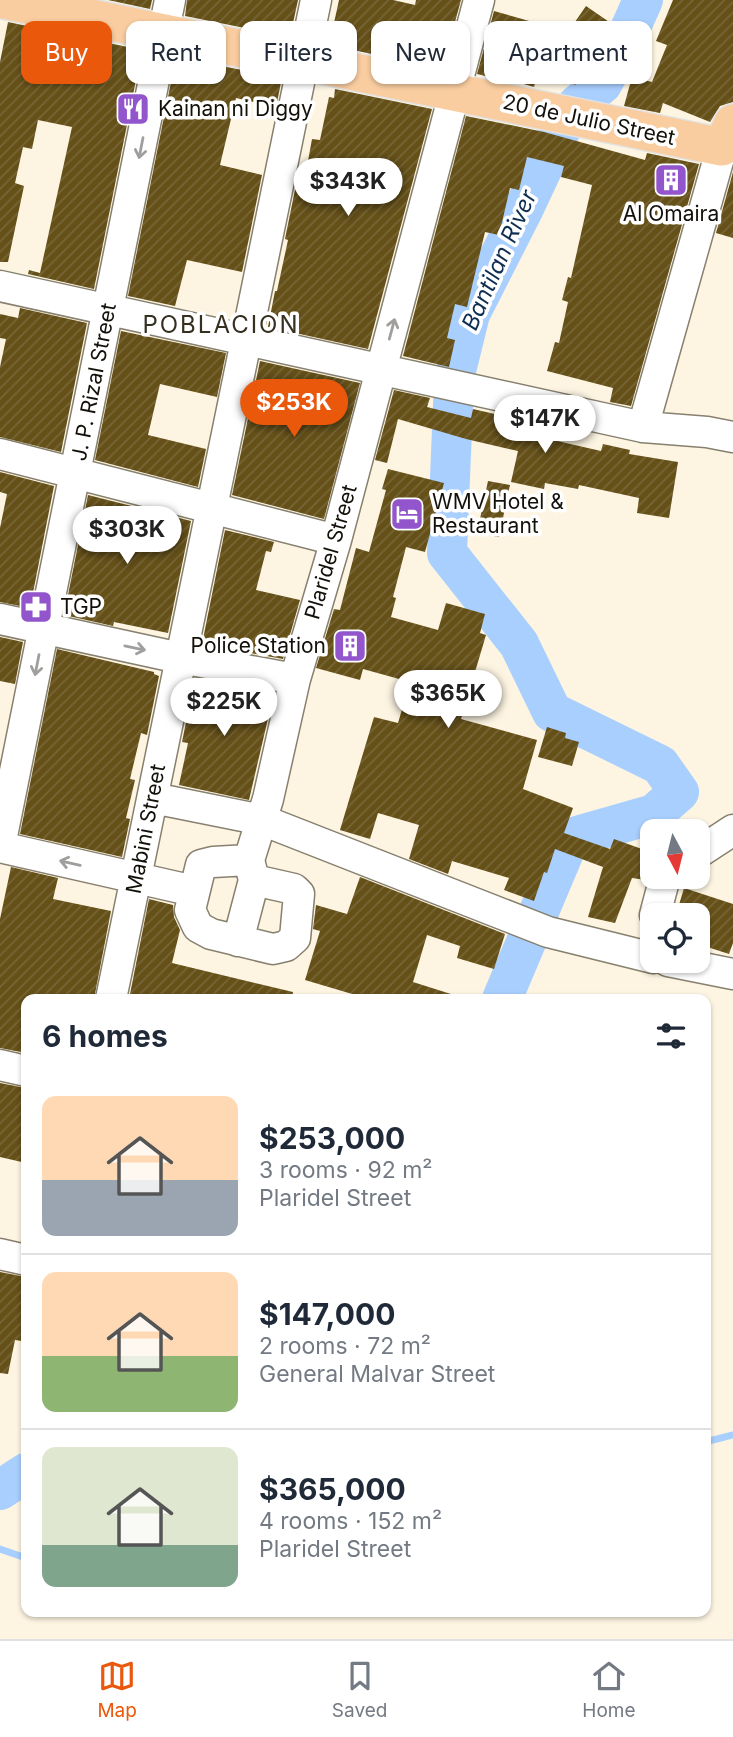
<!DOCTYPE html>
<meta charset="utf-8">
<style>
:root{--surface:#fff;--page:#f6f6f7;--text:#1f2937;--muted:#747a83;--line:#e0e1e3;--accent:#ea580c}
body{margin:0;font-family:Inter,sans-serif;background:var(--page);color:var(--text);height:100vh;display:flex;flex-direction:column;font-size:26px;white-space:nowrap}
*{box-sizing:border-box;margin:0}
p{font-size:23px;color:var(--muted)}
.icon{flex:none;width:38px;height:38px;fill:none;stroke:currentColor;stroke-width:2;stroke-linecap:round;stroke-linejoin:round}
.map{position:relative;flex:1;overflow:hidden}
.side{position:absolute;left:21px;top:994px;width:690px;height:623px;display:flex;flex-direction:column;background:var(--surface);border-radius:14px;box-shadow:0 2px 5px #0004}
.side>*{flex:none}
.top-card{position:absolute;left:21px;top:21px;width:691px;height:63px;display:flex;gap:14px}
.needle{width:46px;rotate:173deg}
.tools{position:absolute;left:640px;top:819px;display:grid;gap:14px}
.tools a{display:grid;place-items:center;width:70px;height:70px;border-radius:14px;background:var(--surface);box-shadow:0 2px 5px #0004;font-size:35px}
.price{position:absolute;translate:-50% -60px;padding:0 16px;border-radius:24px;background:#fff;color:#222;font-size:23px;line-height:46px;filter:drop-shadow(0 2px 4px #0008)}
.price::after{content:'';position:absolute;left:50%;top:42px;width:21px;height:16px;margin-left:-10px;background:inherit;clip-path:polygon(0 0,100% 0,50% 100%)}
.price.active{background:var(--accent);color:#fff}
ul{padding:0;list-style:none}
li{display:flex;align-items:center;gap:21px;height:175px;padding:0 21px}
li+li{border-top:2px solid var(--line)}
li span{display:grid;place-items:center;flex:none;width:196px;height:140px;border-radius:14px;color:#555}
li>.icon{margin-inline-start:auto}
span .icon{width:84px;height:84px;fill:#fffc;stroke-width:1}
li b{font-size:30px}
h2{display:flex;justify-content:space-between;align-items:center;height:84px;padding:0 21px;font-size:30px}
.chip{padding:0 24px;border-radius:14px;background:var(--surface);box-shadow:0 2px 5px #0004;font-size:24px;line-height:63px}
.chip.active{background:var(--accent);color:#fff}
.tab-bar{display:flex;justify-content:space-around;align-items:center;height:98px;border-top:2px solid var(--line);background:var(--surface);font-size:19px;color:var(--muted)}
.tab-bar a{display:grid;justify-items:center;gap:4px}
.tab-bar .active{color:var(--accent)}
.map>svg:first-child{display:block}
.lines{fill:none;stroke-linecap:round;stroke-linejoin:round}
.stream{stroke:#a9cffe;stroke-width:7}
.river{stroke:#a9cffe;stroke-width:40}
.building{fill:url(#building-hatch)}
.minor-casing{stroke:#87806f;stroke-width:33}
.major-casing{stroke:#e3e2e2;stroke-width:40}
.minor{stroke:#fff;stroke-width:30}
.major{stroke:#f9cda0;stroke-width:37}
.oneway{stroke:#a19f9d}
.labels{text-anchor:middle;stroke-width:7;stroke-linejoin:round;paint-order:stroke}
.poi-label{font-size:21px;fill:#13100a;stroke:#fff;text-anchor:start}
.street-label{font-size:21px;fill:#13100a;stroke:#fff}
.water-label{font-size:23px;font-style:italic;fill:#0e2e52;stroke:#fff}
.quarter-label{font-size:24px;letter-spacing:2px;fill:#363021;stroke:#fff}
</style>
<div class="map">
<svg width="733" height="1639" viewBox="0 0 733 1639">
<defs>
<pattern id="building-hatch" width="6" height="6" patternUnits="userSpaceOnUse" patternTransform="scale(1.75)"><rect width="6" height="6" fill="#655018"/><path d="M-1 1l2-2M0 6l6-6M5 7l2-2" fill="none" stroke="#766538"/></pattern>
</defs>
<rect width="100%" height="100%" fill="#fdf5e2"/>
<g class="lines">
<path class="stream" d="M705 1442 733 1435
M0 1549 26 1558"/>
<path class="river" d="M578 104 602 84 623 45 643 0
M502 999 570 838 654 814 679 792 660 765 552 712 519 644 447 553 454 379 470 314 523 210 561 129
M0 1490 26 1473"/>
</g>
<path class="building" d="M108 0H152L150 9Z
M187 0H298L290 37 185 16Z
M339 0H393L415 5 416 0H461L443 66 414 60 409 59V62L325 44 329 22 334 23Z
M673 0H733V102L720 106 710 122 663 103 660 113 624 106 632 77 652 82 667 45 656 41Z
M586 6 615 26 600 51 602 53 575 85 542 59 534 87 503 78 502 80 477 74 494 11 568 32Z
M8 22 142 50 94 289 28 274 29 270 40 273 72 127 38 120 32 149 23 147 15 183 24 186 8 262H0V62Z
M176 57 282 78 276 107 236 98 220 165 262 175 242 272 187 260 175 306 128 296Z
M335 89 432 109 368 349 268 327 275 291H277L288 240 285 239 299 170 306 172 312 139 320 140 329 97 334 98Z
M466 116 544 132 645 160 647 153 699 164 631 406 610 402 613 388 547 371 555 342 559 343 568 302 562 300 568 277 571 278 592 185 561 177 564 166 527 157 519 190 510 188 499 235 485 232 467 307 455 304 447 338 455 340 449 367 403 356Z
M733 172V238L716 233Z
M20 308 87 323 61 452 0 437V367L6 339 0 338V314L18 318Z
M121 331 226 353 217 397 160 384 148 435 206 449 198 487 95 460Z
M260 361 360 383 324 519 232 495Z
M394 390 430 398 427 407 471 418 473 409 512 418 509 430 601 451 603 444 630 450 629 454 678 462 669 518 637 513 639 498 579 485 578 489 545 483 544 489 511 482 518 451 466 439 398 419 387 463 375 460Z
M388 469 444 483 425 552 406 547 393 597 396 598 391 617 438 630 446 603 485 614 480 633 486 635 461 719 537 740 523 789 573 808 564 833 610 849 614 839 653 853V865L646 880 632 878 615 923 588 917 603 867 555 849 547 873 544 872 534 901 504 890 509 878 452 861 448 874 409 859 419 825 378 813 370 839 340 830 374 717 398 723 410 682 363 669 360 680 316 668 334 609 340 610 356 548 369 552 386 490 382 489Z
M0 472 54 486 30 608 0 602V528L7 494 0 492Z
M488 481 510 485 499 537 477 533Z
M88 495 191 521 168 633 114 622 113 626 64 615Z
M225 530 274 542 271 552 266 551 256 590 300 600 283 659 202 644Z
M0 637 23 642 15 684 0 681Z
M57 649 154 672V674L159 676 147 735 141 733 130 779 135 780 126 818 130 819 122 857 20 834Z
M201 680 274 693 249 800 179 785 188 743 182 742 194 683 200 685Z
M547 727 566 733 565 738 579 742 572 766 538 757Z
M11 867 58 878 53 899 111 911 94 999H26V1053L0 1048V919Z
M360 877 505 934 494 969 457 958 460 946 427 935 413 982 454 995 453 999H369L305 980 320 931 313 929 316 905 347 914Z
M684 888 733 904V943L729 954 698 944V915H676Z
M149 899 173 905 174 917 180 930 172 963 293 992 292 999H129Z
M0 1083 26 1088V1163L0 1157Z
M0 1272 26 1277V1323L22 1341 15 1340 8 1374 0 1373Z"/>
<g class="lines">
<defs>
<path id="minor" d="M0 286 643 427 707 432 733 437
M643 427 722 147
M0 454 336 540
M0 619 180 658 295 679
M153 798 262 820 548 932 653 958
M0 846 170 0
M0 847 194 891
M698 853 733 830
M249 860 213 862 201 865 190 910 198 927 211 934 273 949 286 946 295 938 299 894 294 889 254 880
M655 915 665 877
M238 941 254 880 249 860 268 799 295 679 336 540 479 0
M668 961 733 974
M111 999 316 0
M0 1065 26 1071
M0 1254 26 1260"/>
<path id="major" d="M3 0 722 147 733 123"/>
</defs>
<use href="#minor" class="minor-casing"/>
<use href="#major" class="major-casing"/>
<use href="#minor" class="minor"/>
<use href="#major" class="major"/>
</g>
<defs><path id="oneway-shaft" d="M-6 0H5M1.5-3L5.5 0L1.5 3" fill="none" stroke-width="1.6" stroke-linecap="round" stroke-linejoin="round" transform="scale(1.75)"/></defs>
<g class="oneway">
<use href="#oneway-shaft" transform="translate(141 148) rotate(101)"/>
<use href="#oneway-shaft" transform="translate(392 329) rotate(-75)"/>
<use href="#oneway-shaft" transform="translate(135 648) rotate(12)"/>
<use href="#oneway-shaft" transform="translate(37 665) rotate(101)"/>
<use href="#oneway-shaft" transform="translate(70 863) rotate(-167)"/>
</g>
<defs>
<symbol id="restaurant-square" viewBox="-11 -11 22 22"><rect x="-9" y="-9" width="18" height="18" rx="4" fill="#9255cc" stroke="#fff"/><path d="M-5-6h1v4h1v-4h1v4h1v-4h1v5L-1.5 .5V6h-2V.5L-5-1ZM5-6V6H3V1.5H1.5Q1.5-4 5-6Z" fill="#fff"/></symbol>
<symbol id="building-square" viewBox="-11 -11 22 22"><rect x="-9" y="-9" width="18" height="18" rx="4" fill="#9255cc" stroke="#fff"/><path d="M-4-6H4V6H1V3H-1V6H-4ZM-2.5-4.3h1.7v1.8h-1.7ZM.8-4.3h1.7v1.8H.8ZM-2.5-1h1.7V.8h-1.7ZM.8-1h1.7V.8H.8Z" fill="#fff"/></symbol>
<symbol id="hotel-square" viewBox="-11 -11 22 22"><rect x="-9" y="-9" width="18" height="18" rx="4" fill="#9255cc" stroke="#fff"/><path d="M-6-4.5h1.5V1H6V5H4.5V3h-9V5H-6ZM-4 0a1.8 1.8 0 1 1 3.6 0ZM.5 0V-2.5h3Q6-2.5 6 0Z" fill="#fff"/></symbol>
<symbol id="pharmacy-square" viewBox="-11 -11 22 22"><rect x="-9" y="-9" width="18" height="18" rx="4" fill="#9255cc" stroke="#fff"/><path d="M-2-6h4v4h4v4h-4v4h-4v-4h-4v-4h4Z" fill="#fff"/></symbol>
</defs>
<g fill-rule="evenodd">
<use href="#restaurant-square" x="114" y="90" width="38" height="38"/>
<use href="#building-square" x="652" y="161" width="38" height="38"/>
<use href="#hotel-square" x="388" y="495" width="38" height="38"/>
<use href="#pharmacy-square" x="17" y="588" width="38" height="38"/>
<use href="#building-square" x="331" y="627" width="38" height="38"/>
</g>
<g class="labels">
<g class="poi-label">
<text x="158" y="116">Kainan ni Diggy</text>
<text x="671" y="221" text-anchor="middle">Al Omaira</text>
<text x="432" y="509">WMV Hotel &amp;<tspan x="432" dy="24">Restaurant</tspan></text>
<text x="60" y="614">TGP</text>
<text x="326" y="653" text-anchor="end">Police Station</text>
</g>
<g class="street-label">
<text transform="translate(589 120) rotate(12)" y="7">20 de Julio Street</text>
<text transform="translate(94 382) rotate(-79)" y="7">J. P. Rizal Street</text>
<text transform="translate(331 552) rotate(-74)" y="7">Plaridel Street</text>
<text transform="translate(146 829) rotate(-79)" y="7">Mabini Street</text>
</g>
<g class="water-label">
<text transform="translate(499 260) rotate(-66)" y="8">Bantilan River</text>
</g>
<g class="quarter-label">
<text x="221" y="333">POBLACION</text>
</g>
</g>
</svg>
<div class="tools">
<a><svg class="needle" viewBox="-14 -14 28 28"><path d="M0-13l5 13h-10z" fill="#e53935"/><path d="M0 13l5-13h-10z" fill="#747a83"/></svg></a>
<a><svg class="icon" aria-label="locate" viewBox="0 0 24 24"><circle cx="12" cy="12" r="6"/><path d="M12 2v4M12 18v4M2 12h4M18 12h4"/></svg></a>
</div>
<b class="price" style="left:348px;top:218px">$343K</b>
<b class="price active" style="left:294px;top:439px">$253K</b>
<b class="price" style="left:545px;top:455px">$147K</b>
<b class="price" style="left:127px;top:566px">$303K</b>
<b class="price" style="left:448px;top:730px">$365K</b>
<b class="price" style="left:224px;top:738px">$225K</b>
<div class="top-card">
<a class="chip active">Buy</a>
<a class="chip">Rent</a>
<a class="chip">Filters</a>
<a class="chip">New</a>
<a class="chip">Apartment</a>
</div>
<section class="side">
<h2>6 homes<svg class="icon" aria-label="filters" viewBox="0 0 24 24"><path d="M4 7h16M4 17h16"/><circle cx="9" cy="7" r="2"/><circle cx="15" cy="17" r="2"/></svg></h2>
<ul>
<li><span style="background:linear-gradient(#ffd9b3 60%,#9aa5b1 0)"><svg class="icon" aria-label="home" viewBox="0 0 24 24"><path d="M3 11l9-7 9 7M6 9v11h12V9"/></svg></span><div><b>$253,000</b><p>3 rooms · 92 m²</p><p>Plaridel Street</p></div></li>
<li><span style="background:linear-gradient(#ffd9b3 60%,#8fb573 0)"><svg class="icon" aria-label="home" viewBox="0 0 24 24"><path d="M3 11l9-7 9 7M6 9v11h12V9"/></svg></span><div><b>$147,000</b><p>2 rooms · 72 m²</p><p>General Malvar Street</p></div></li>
<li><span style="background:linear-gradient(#dfe7d0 70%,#7fa58c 0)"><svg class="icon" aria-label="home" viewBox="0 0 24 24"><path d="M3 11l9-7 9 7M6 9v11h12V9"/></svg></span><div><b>$365,000</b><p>4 rooms · 152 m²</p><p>Plaridel Street</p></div></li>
</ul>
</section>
</div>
<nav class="tab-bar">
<a class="active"><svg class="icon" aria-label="map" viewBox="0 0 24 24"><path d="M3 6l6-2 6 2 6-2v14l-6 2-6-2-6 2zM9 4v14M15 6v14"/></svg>Map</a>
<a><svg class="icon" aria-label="saved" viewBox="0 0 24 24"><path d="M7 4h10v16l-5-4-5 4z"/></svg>Saved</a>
<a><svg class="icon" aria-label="home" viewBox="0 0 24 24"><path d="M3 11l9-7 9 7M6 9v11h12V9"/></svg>Home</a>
</nav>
